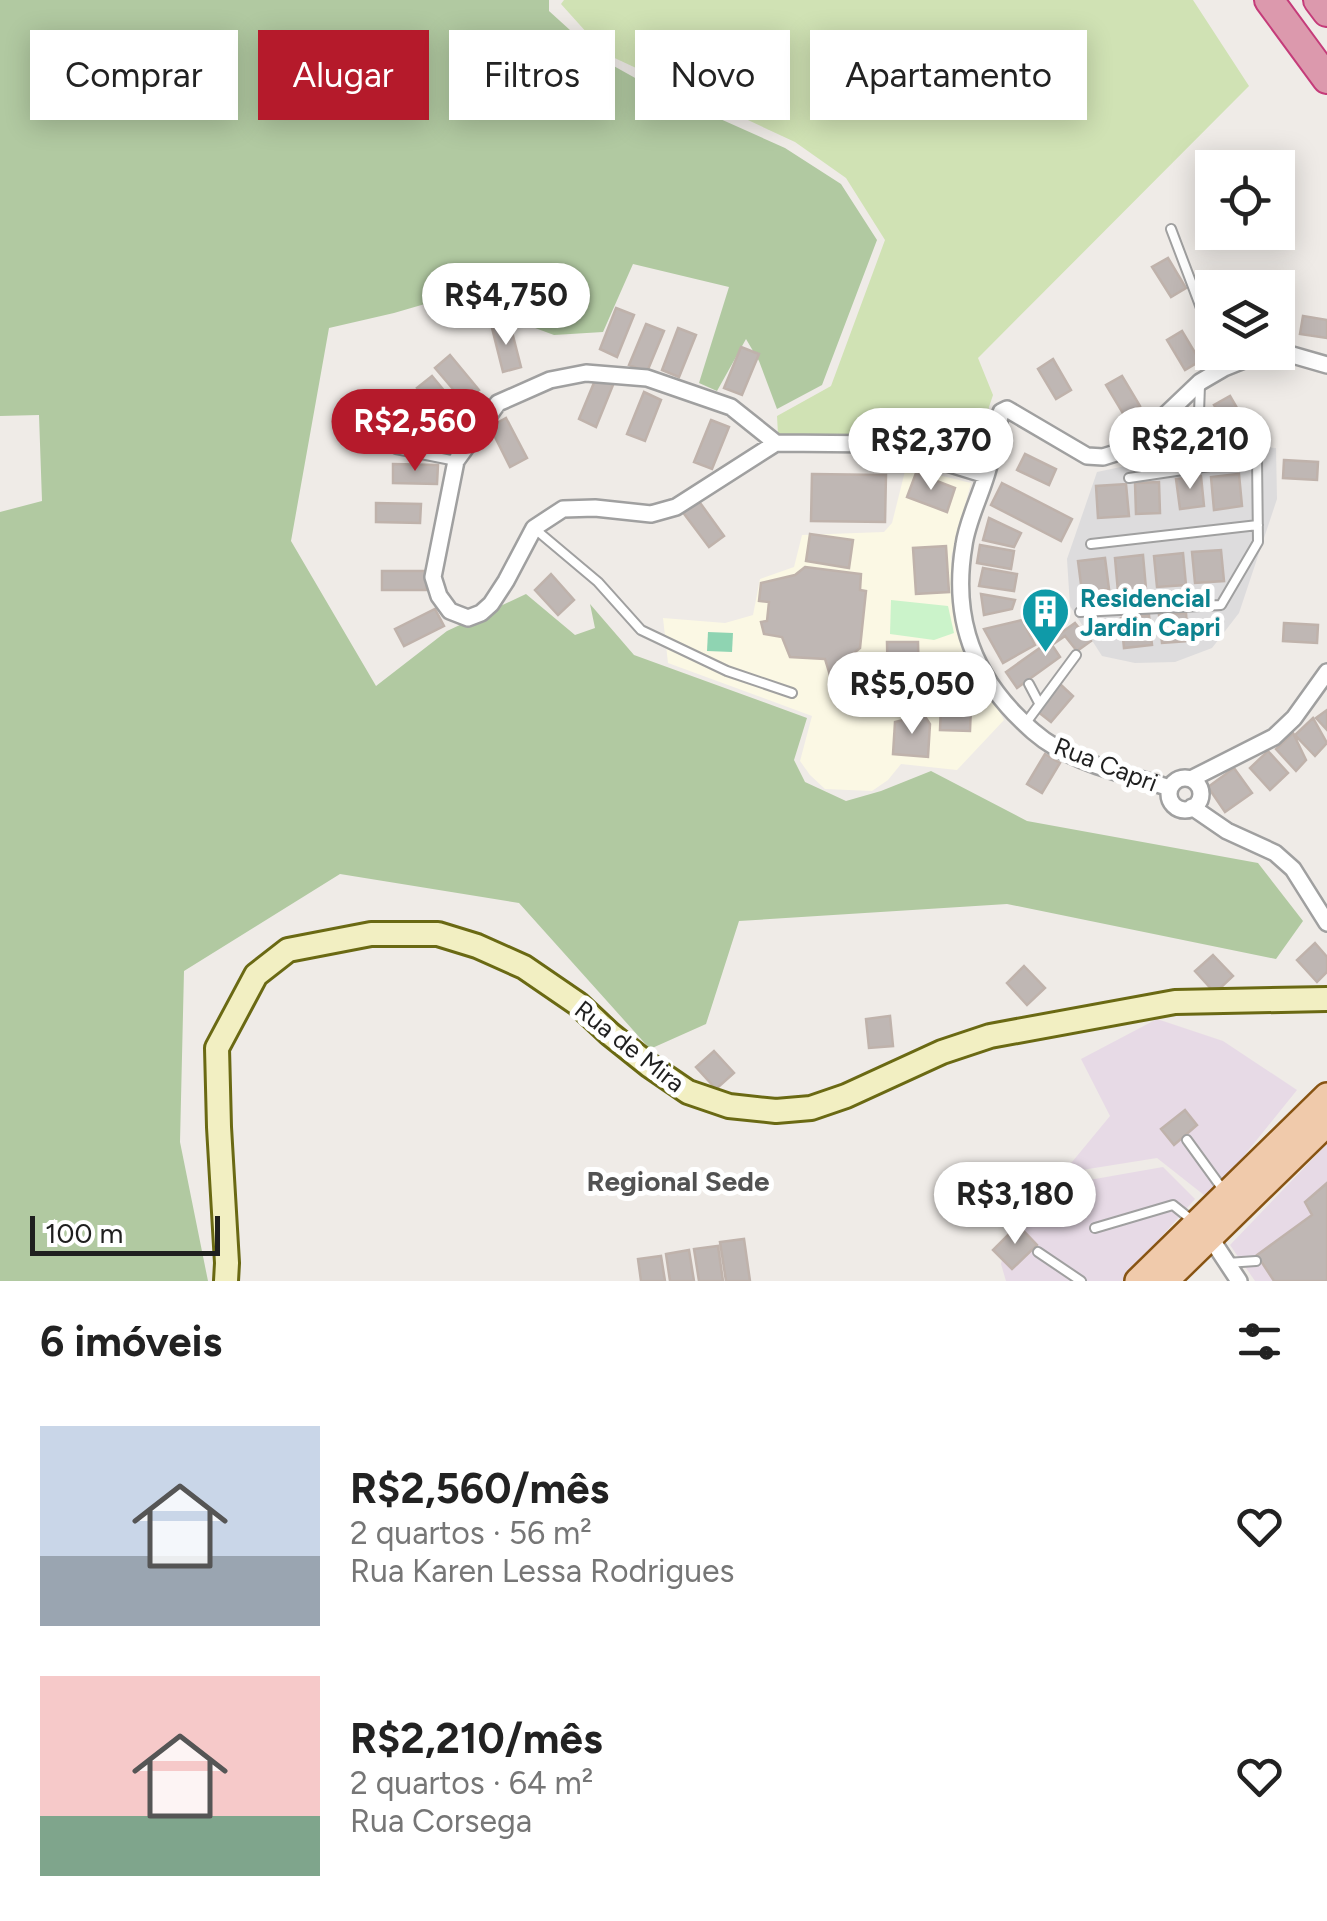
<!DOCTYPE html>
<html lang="pt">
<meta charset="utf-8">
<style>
:root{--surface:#fff;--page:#f6f6f6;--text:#222;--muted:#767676;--accent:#b51a2b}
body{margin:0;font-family:Figtree,sans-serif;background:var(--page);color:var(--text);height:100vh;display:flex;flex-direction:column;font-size:38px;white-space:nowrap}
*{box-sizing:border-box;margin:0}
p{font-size:32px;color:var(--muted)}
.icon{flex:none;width:55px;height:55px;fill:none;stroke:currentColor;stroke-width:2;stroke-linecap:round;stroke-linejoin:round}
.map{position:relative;height:1281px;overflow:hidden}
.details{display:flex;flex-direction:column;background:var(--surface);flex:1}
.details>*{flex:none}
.banner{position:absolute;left:30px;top:30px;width:1268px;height:90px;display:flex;gap:20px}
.buttons{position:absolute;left:1195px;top:150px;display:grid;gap:20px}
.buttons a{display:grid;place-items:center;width:100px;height:100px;border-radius:0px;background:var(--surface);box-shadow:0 5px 25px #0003;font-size:50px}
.scale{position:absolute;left:30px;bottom:25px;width:190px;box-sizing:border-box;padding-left:10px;border:5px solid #1f1f1f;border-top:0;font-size:28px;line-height:35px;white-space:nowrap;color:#1f1f1f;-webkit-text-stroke:8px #fff;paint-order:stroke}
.price{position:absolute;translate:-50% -85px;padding:0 22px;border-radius:35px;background:#fff;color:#222;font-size:32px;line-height:65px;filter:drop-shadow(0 2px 5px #0008)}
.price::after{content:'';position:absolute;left:50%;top:60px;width:30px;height:22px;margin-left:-15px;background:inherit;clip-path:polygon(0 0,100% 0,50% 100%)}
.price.on{background:var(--accent);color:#fff}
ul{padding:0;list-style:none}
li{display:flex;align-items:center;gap:30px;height:250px;padding:0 40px}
li span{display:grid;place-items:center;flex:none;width:280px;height:200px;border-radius:0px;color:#555}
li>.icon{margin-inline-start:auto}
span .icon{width:120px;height:120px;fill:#fffc;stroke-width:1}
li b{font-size:42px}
h2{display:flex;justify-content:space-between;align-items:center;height:120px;padding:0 40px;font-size:42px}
.pill{padding:0 35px;border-radius:0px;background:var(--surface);box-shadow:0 5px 25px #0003;font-size:35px;line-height:90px}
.pill.on{background:var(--accent);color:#fff}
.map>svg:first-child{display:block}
.residential{fill:#dddcdd}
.industrial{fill:#e7dae6}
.education{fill:#fbf8e4}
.grass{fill:#d0e2b4}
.forest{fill:#b1c9a1}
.park{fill:#cbf3ca}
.pitch{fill:#8fd4b2}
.building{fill:#bfb7b4;stroke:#bfb2ab;stroke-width:2.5}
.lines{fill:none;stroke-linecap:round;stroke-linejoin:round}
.lane-casing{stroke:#a0a0a0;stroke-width:12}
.street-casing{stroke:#a0a0a0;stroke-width:20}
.secondary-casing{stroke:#6a6913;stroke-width:28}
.primary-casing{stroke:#885413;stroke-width:30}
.highway-casing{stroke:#c53c7a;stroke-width:32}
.lane{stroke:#fff;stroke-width:8}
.street{stroke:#fff;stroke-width:15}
.secondary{stroke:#f2efc2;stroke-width:22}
.primary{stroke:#f0caab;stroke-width:25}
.highway{stroke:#dc99ad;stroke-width:28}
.labels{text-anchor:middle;stroke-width:10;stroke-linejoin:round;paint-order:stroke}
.culture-label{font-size:25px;font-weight:bold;fill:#0d838f;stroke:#fff;text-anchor:start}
.street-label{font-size:25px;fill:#1f1f1f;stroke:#fff}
.neighbourhood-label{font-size:28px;font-weight:bold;fill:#525252;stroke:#fff}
</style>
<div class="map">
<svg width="1327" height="1281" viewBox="0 0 1327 1281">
<rect width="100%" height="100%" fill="#efebe7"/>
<path class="residential" d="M1159 440H1193L1276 448 1277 499 1239 613 1212 648 1175 662 1135 663 1102 656 1070 606 1067 559 1097 472 1130 465Z"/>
<path class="industrial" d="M1157 1019 1223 1041 1297 1090 1209 1199 1157 1158 1063 1173 1110 1116 1081 1059Z
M1327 1144V1281H1255L1230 1245Z
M1163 1167 1195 1199 1122 1281H1006L1001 1264 1009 1228 1048 1181 1072 1183Z"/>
<path class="education" d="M906 467 971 483 951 557 954 602 966 653 1004 720 957 770 901 764 888 780 872 791 825 789 810 775 800 761 812 716 668 663 663 618 725 623 753 615 760 579 794 567 802 535 884 532 892 523Z"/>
<path class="grass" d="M564 0H1193L1249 86 978 358 993 395 973 455 778 434 777 416 831 386 885 240 846 178 795 142 606 54 561 4Z"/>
<path class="forest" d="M0 0H549V11L603 60 662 93 785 148 841 184 877 240 822 385 777 409 759 361 746 339 717 391 699 383 729 287 633 264 603 332 554 335 519 322 466 292 394 313 329 328 291 541 376 686 447 631 526 594 575 635 595 628 590 604 634 655 807 718 794 760 805 782 846 801 881 791 931 771 1027 821 1258 863 1303 921 1276 959 1007 904 739 921 706 1024 650 1049 519 903 340 874 184 971 180 1142 208 1281H0V512L42 501 39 415 0 416Z"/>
<path class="park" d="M891 600 948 606 954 633 934 640 890 634Z"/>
<path class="pitch" d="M708 632 733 633 732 652 707 651Z"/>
<path class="building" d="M1168 258 1186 288 1171 297 1152 267Z
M616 308 634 315 617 357 600 349Z
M1303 316 1327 320V338L1300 334Z
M510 324 521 367 503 372 492 328Z
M646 324 664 331 647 372 629 365Z
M678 328 696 335 679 377 662 370Z
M1182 331 1200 361 1185 370 1167 340Z
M741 347 759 354 742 395 724 388Z
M450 355 479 390 464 402 435 368Z
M1053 359 1071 390 1056 399 1038 369Z
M432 376 461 411 446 423 417 388Z
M1122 376 1140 406 1124 415 1106 385Z
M596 378 613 385 596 427 579 419Z
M644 392 661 400 645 441 627 434Z
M1230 396 1247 425 1232 435 1214 405Z
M403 416 445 432 439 450 397 434Z
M506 418 527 458 510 467 490 427Z
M711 420 729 427 712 469 694 462Z
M1025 454 1056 469 1049 485 1017 470Z
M1284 460 1318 462 1317 480 1283 478Z
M393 464 438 465 437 484 393 483Z
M916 473 955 488 947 512 907 497Z
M812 474 886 475 885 522 811 521Z
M1239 474 1242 506 1214 510 1211 477Z
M1201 476 1204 506 1180 509 1176 479Z
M1159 482 1160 513 1136 514 1135 483Z
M1002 483 1072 519 1061 541 991 505Z
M1126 484 1129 516 1098 518 1096 486Z
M698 500 724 536 709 547 682 511Z
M376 503 421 504 420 523 376 522Z
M989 518 1021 533 1014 547 983 540Z
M810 534 853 540 849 568 806 561Z
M980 545 1014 551 1011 569 977 563Z
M946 546 949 592 916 594 913 548Z
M1221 550 1224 581 1195 583 1192 552Z
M1183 553 1186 585 1157 587 1154 556Z
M1143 555 1146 589 1118 592 1115 558Z
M1105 558 1109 589 1082 592 1078 561Z
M805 567 861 574 860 590 866 591 860 648 850 656 860 688 836 695 825 659 790 657 782 637 764 634 761 622 767 621 769 602 759 601 761 583 795 575Z
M983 568 1017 574 1014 591 979 586Z
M382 571H427L426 590H382Z
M551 574 574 600 558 615 535 590Z
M981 594 1015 600 1012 609 984 615Z
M435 609 444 626 404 646 395 629Z
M1186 613 1188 641 1162 643 1159 615Z
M1149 615 1152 645 1124 648 1121 618Z
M1022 620 1035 645 1003 663 984 629Z
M1075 623 1079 628 1081 627 1091 641 1077 651 1065 636 1052 645 1060 657 1017 688 1006 672Z
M1284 623 1318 625 1317 643 1283 641Z
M887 642H918L919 686 888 687Z
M1060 684 1073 696 1051 722 1037 711Z
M941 705 971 706 970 731 940 730Z
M1327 710V730L1316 718Z
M924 715 930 724 928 757 893 754 895 722Z
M1313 718 1327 743 1315 756 1295 735Z
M1293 733 1306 760 1296 771 1276 749Z
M1268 751 1288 773 1270 790 1250 768Z
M1045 754 1060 763 1042 793 1027 784Z
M1234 768 1252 793 1225 812 1208 787Z
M1315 943 1327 957V972L1317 982 1297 960Z
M1213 955 1233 976 1215 993 1195 971Z
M1024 966 1045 988 1027 1005 1007 983Z
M890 1016 893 1046 869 1048 866 1019Z
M714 1051 734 1073 716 1089 696 1067Z
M1185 1110 1197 1125 1174 1145 1161 1129Z
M1327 1183V1281H1274L1257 1255 1312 1215 1305 1202Z
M1018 1225 1037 1245 1012 1269 993 1250Z
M744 1239 750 1281H726L720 1242Z
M718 1246 723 1281H699L694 1249Z
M689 1250 694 1281H670L666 1254Z
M661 1256 665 1281H641L638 1259Z"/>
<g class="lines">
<defs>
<path id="lane" d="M1171 229 1212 337
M1219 352 1224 368
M1200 385 1199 413 1205 435
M1157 423 1205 435 1224 464
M379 427 383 443 396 449 456 461
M535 529 598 582 641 630 727 671 792 693
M1091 544 1258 525
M1080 612 1221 605 1258 542 1257 459 1129 478
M1029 684 1039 703
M1025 724 1076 655
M1187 1140 1224 1191
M1095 1228 1173 1205 1193 1221
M1038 1252 1081 1281
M1227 1263 1256 1261"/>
<path id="street" d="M776 443 731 407 647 378 586 373 550 380 498 403 456 461 433 577 439 596 450 611 468 618 481 613 491 604 506 581 534 528 563 509 595 508 651 514 676 507 776 443 885 444 986 475
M1169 794a16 16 0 1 1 32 0a16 16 0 1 1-32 0Z
M1191 779 1274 737 1294 718 1327 672
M1170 788C1132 776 1090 767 1055 747 1039 738 1027 726 1014 713 968 665 953 610 964 545 967 523 978 501 985 479 992 458 996 435 1001 412L1007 409 1087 456 1103 457 1119 452 1138 441 1200 382 1224 368 1254 356 1282 352 1327 365
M1192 807 1227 831 1275 853 1293 869 1327 923
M1210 1237 1239 1281"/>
<path id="secondary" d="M226 1281 227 1263 219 1127 217 1048 256 975 288 950 371 934H438L477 946 524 967 578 1004 610 1034 650 1066 688 1092 729 1106 776 1111 811 1108 846 1096 942 1052 990 1036 1175 1002 1327 999"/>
<path id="primary" d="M1138 1281 1327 1096
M1165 1281 1327 1123"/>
<path id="highway" d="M1269 0 1327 79
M1318 0 1327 12"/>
</defs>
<use href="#lane" class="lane-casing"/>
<use href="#street" class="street-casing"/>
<use href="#secondary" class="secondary-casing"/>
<use href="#primary" class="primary-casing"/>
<use href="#highway" class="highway-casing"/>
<use href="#lane" class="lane"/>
<use href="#street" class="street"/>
<use href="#secondary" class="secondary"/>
<use href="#primary" class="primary"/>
<use href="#highway" class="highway"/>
</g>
<defs>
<symbol id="building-pin" viewBox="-11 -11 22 30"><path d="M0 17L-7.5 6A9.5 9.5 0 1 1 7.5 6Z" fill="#0f9aa8" stroke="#fff"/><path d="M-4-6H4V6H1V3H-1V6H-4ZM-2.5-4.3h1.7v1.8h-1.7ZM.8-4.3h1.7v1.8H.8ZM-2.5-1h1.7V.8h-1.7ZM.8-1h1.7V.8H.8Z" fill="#fff"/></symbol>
</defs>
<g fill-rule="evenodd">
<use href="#building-pin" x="1018" y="584" width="55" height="75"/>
</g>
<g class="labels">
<g class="culture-label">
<text x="1080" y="607">Residencial<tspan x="1080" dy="29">Jardin Capri</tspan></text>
</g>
<g class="street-label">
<text transform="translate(1106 764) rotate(21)" y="9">Rua Capri</text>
<text transform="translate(630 1046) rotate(38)" y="9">Rua de Mira</text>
</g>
<g class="neighbourhood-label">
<text x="678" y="1191">Regional Sede</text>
</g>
</g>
</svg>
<div class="buttons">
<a><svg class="icon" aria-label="locate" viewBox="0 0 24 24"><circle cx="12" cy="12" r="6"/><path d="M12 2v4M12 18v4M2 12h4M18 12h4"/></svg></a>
<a><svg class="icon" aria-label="layers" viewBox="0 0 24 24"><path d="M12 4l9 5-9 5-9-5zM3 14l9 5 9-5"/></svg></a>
</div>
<div class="scale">100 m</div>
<b class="price" style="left:506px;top:348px">R$4,750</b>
<b class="price on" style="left:415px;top:474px">R$2,560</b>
<b class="price" style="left:1190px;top:492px">R$2,210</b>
<b class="price" style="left:931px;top:493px">R$2,370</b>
<b class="price" style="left:912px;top:737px">R$5,050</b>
<b class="price" style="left:1015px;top:1247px">R$3,180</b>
<div class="banner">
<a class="pill">Comprar</a>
<a class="pill on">Alugar</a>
<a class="pill">Filtros</a>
<a class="pill">Novo</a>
<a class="pill">Apartamento</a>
</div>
</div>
<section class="details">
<h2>6 imóveis<svg class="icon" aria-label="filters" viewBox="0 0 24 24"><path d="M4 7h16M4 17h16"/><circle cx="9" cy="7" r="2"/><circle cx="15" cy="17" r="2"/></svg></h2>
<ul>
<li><span style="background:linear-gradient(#c9d6e8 65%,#9aa5b1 0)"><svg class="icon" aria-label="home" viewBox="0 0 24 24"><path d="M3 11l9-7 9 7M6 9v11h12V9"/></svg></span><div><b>R$2,560/mês</b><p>2 quartos · 56 m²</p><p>Rua Karen Lessa Rodrigues</p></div><svg class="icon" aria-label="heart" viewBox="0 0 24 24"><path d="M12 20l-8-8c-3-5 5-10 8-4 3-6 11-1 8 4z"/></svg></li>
<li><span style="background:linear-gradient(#f6c9c9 70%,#7fa58c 0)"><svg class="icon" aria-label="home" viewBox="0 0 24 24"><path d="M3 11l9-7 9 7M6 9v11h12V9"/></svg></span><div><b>R$2,210/mês</b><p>2 quartos · 64 m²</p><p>Rua Corsega</p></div><svg class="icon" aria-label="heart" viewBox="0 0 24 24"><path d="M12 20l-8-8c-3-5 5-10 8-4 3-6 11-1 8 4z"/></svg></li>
</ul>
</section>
